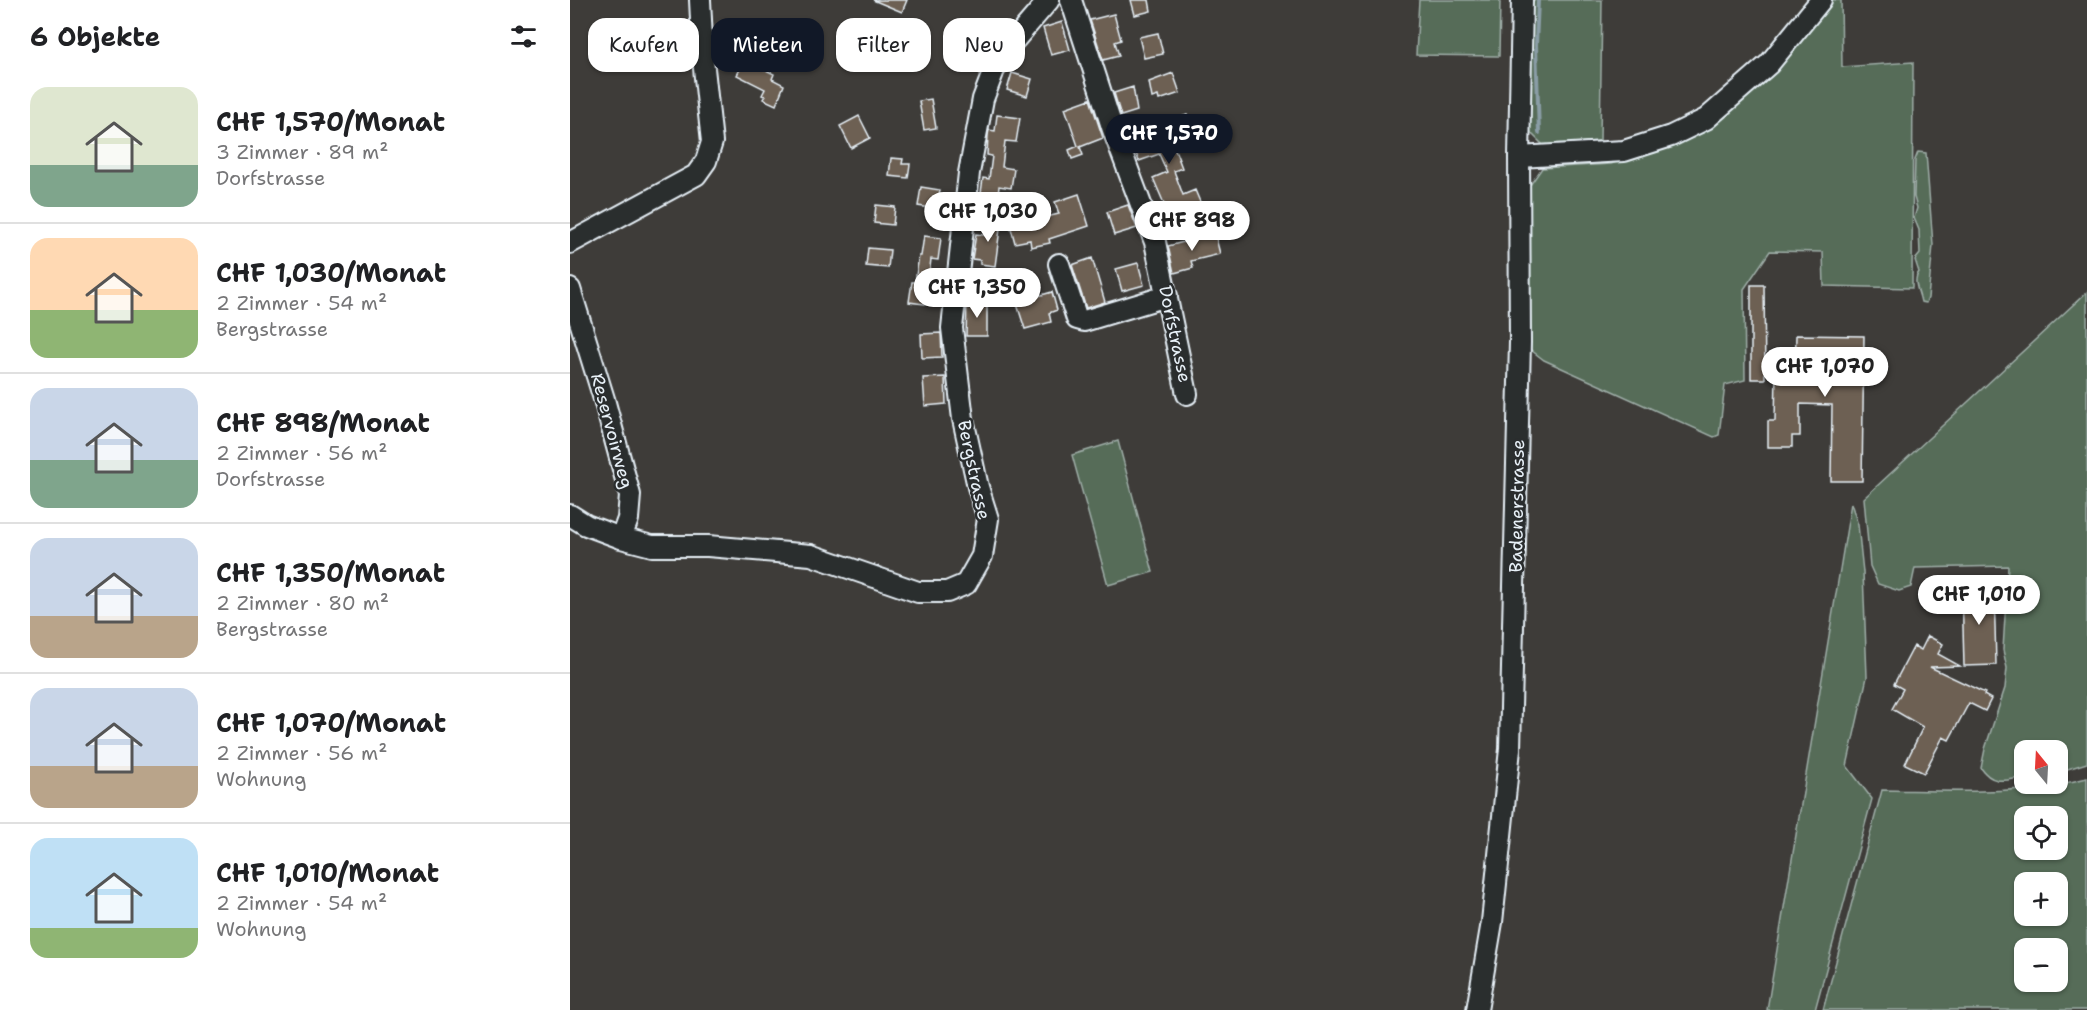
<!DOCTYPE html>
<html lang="de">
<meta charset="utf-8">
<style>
:root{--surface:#fff;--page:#f6f6f6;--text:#202124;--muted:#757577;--line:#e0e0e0;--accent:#111827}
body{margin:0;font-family:"Shantell Sans",sans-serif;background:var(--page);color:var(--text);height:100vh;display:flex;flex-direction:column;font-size:22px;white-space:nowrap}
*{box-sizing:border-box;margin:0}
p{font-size:20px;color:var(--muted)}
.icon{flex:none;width:33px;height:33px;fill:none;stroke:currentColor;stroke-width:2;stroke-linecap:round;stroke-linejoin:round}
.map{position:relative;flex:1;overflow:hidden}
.drawer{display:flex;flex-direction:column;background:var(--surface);width:570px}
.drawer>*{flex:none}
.banner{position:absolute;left:18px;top:18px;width:570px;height:54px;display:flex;gap:12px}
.needle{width:39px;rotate:342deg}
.buttons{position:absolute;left:1444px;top:740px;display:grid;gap:12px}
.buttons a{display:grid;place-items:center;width:54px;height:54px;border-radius:12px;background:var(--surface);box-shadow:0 2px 4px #0004;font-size:30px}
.price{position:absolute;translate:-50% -51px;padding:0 14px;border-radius:21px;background:#fff;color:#222;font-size:20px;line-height:39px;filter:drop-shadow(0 2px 3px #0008)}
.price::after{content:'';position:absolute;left:50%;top:36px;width:18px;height:14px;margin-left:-9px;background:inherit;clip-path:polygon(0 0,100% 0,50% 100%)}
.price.on{background:var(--accent);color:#fff}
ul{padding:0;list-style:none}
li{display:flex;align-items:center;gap:18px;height:150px;padding:0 30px}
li+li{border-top:2px solid var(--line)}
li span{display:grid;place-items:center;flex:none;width:168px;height:120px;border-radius:18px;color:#555}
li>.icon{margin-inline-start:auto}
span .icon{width:72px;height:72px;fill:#fffc;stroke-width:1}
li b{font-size:26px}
h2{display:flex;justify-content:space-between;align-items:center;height:72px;padding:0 30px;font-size:26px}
.chip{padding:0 21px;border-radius:18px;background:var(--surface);box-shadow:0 2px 4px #0004;font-size:21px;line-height:54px}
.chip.on{background:var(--accent);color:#fff}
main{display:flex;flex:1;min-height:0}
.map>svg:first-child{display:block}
.green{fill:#566c59;stroke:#9faea8;stroke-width:1.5;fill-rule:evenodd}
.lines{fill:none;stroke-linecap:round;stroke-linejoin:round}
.stream{stroke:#8a9da6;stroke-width:4}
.building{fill:#6d6053;stroke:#e8f1f8;stroke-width:1.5}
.minor-casing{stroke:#e8f1f8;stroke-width:24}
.minor{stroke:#2a2d2e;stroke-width:20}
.labels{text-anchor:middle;stroke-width:5;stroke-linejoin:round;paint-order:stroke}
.street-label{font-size:18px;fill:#e8f1f8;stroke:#2a2d2e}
</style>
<main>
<section class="drawer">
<h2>6 Objekte<svg class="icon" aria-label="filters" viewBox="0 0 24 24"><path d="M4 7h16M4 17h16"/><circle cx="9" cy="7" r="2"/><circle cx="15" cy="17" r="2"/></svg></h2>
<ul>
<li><span style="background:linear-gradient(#dfe7d0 65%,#7fa58c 0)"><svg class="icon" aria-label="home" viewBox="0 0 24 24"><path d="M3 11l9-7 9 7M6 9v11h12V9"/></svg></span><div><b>CHF 1,570/Monat</b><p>3 Zimmer · 89 m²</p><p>Dorfstrasse</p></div></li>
<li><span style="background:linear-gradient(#ffd9b3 60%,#8fb573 0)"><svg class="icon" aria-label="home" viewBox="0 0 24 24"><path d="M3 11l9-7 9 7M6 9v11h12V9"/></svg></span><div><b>CHF 1,030/Monat</b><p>2 Zimmer · 54 m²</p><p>Bergstrasse</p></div></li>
<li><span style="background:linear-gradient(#c9d6e8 60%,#7fa58c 0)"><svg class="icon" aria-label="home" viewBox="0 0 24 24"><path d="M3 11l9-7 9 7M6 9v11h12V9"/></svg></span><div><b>CHF 898/Monat</b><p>2 Zimmer · 56 m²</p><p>Dorfstrasse</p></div></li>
<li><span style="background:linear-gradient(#c9d6e8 65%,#b9a48a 0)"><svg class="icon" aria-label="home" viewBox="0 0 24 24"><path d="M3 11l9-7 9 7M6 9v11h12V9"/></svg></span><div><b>CHF 1,350/Monat</b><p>2 Zimmer · 80 m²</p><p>Bergstrasse</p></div></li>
<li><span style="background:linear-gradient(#c9d6e8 65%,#b9a48a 0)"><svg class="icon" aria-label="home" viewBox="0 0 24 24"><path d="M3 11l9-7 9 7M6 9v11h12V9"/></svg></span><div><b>CHF 1,070/Monat</b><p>2 Zimmer · 56 m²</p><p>Wohnung</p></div></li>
<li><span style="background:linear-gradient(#bfe0f5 75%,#8fb573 0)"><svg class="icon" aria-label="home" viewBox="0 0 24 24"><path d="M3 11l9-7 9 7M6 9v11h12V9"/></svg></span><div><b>CHF 1,010/Monat</b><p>2 Zimmer · 54 m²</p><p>Wohnung</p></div></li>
</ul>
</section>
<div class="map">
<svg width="1517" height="1010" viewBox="0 0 1517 1010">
<rect width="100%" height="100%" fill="#3e3c39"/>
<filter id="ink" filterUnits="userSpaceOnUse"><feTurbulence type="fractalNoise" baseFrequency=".0167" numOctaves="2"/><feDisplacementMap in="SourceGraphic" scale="12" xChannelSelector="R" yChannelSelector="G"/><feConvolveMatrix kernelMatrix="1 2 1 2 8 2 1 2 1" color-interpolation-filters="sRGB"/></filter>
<g filter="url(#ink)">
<path class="green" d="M849 0H930L929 56 846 55Z
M958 0H1032L1030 141 974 146 961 133 956 115Z
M1262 0H1271L1272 67 1343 62 1342 288 1254 286 1253 252 1200 251 1174 289 1175 380 1155 385 1149 435 1144 437 974 360 957 347 958 188 972 168 1041 164 1139 129 1173 101Z
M1348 152 1356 153 1363 245 1358 298 1356 303 1351 302C1349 291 1342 281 1349 272L1345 260 1350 254 1349 230 1344 218 1347 208 1344 197 1345 160Z
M1517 292V763L1488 772V750H1455V777C1436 780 1423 786 1411 768L1415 749 1435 688 1437 668 1433 650 1438 566 1345 568 1341 587 1329 591 1308 584 1300 566 1294 498Z
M548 441 583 572 538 585 502 455Z
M1281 503 1288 525 1293 572 1297 677 1277 766 1302 799 1245 1010H1197Z
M1517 778V1010H1253L1312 790C1381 791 1450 796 1517 778ZM1455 816H1488V849H1455ZM1455 882H1488V915H1455ZM1455 948H1488V981H1455Z"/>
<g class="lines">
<path class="stream" d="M968 0 966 45 969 133"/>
</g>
<path class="building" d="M303 0H337L332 12Z
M561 0H579L581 11 565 15Z
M544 14 551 40 545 42 549 56 533 60 520 20Z
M492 22 500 50 481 55 473 28Z
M387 29 405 31V36L410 37 408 52 384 49Z
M588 33 593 54 574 58 569 37Z
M175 60 204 74 202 79 214 85 206 105 193 99 195 96 192 95 195 89 167 75Z
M442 73 462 79 457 96 437 90Z
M603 73 610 93 589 100 588 96 582 98 579 82Z
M563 87 567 111 551 116 544 93Z
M361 99 366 128 354 130 349 101Z
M520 99 533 138 510 147 513 155 502 159 499 150 508 146 495 108Z
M427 115 450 118 446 142 435 141 432 167 444 169 441 188 429 186 428 195 411 193 413 178 419 179 422 156 417 155 418 135 419 130 425 131Z
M617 115 625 135 603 144 612 168 604 171 613 195 625 190 633 209 602 222 583 178 597 172 589 154 569 161 563 145 569 143 566 133Z
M289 116 300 138 281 148 270 126Z
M321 158 333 159 332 164H340L338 178 319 176Z
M351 187 370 190 369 195 376 196 374 210 348 206Z
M509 194 519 226 479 239 480 243 461 247 460 240 445 243 438 217 458 212 460 221 489 214 485 202Z
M306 205 325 207 323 225 304 223Z
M558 205 567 228 544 235 537 212Z
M432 214 425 266 410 264V260L402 259 406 234 422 236 416 218Z
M645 234 650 254 621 261 623 268 604 273 598 246Z
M354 236 371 238 368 260 361 259 358 284 365 285 362 305 339 302 342 282H345L349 256H351Z
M298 248 320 250 318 268 296 266Z
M522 258 535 302 516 308 502 265Z
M568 263 574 285 552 291 546 269Z
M1181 285H1194L1195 379H1181Z
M466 291 468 296 482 292 487 310 479 313 481 322 455 329 445 298Z
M397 302H417V336H396Z
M371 333 372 357 352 358 351 334Z
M1226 335 1294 336 1292 481H1261L1262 405 1230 404V436H1222V447H1198V421H1205L1206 374 1225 375Z
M375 377 376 404 355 406 353 378Z
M1392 586H1424L1426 665 1394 666Z
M1358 636 1373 644 1368 654 1390 666 1360 667 1415 693 1414 695 1421 699 1415 711 1399 703 1379 740 1373 737 1354 773 1335 764 1353 727 1322 709 1333 689 1324 684 1344 646 1351 650Z"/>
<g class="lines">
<defs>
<path id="minor" d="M501 0 542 127 585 242 617 394
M949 157 1054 151 1101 136 1136 119 1199 64 1251 0
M0 243 126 175 136 161 142 142 133 59 130 0
M489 264 507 319 514 321 597 296
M0 289 34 399 60 495 58 519 51 538
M0 515 16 525 51 538 82 546H138L241 555 348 592H377L396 584 412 556 418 519 408 487 393 419 382 328 399 173 413 99 424 70 442 43 479 0
M907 1010 922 922 940 749 950 342 949 157 952 0"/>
</defs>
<use href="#minor" class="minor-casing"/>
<use href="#minor" class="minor"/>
</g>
</g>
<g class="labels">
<g class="street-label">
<text transform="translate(605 334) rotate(78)" y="6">Dorfstrasse</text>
<text transform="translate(42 431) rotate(75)" y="6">Reservoirweg</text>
<text transform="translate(404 470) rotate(78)" y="6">Bergstrasse</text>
<text transform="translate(947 506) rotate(-89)" y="6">Badenerstrasse</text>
</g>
</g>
</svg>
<div class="buttons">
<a><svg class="needle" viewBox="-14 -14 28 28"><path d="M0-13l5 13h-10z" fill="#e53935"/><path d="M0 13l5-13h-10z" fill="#757577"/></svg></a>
<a><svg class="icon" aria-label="locate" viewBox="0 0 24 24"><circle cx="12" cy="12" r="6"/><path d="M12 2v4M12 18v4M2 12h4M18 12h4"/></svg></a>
<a>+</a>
<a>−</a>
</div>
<b class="price on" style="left:599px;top:165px">CHF 1,570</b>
<b class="price" style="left:418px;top:243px">CHF 1,030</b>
<b class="price" style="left:622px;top:252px">CHF 898</b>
<b class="price" style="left:407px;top:319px">CHF 1,350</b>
<b class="price" style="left:1255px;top:398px">CHF 1,070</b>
<b class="price" style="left:1409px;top:626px">CHF 1,010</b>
<div class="banner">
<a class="chip">Kaufen</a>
<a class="chip on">Mieten</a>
<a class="chip">Filter</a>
<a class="chip">Neu</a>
</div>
</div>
</main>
